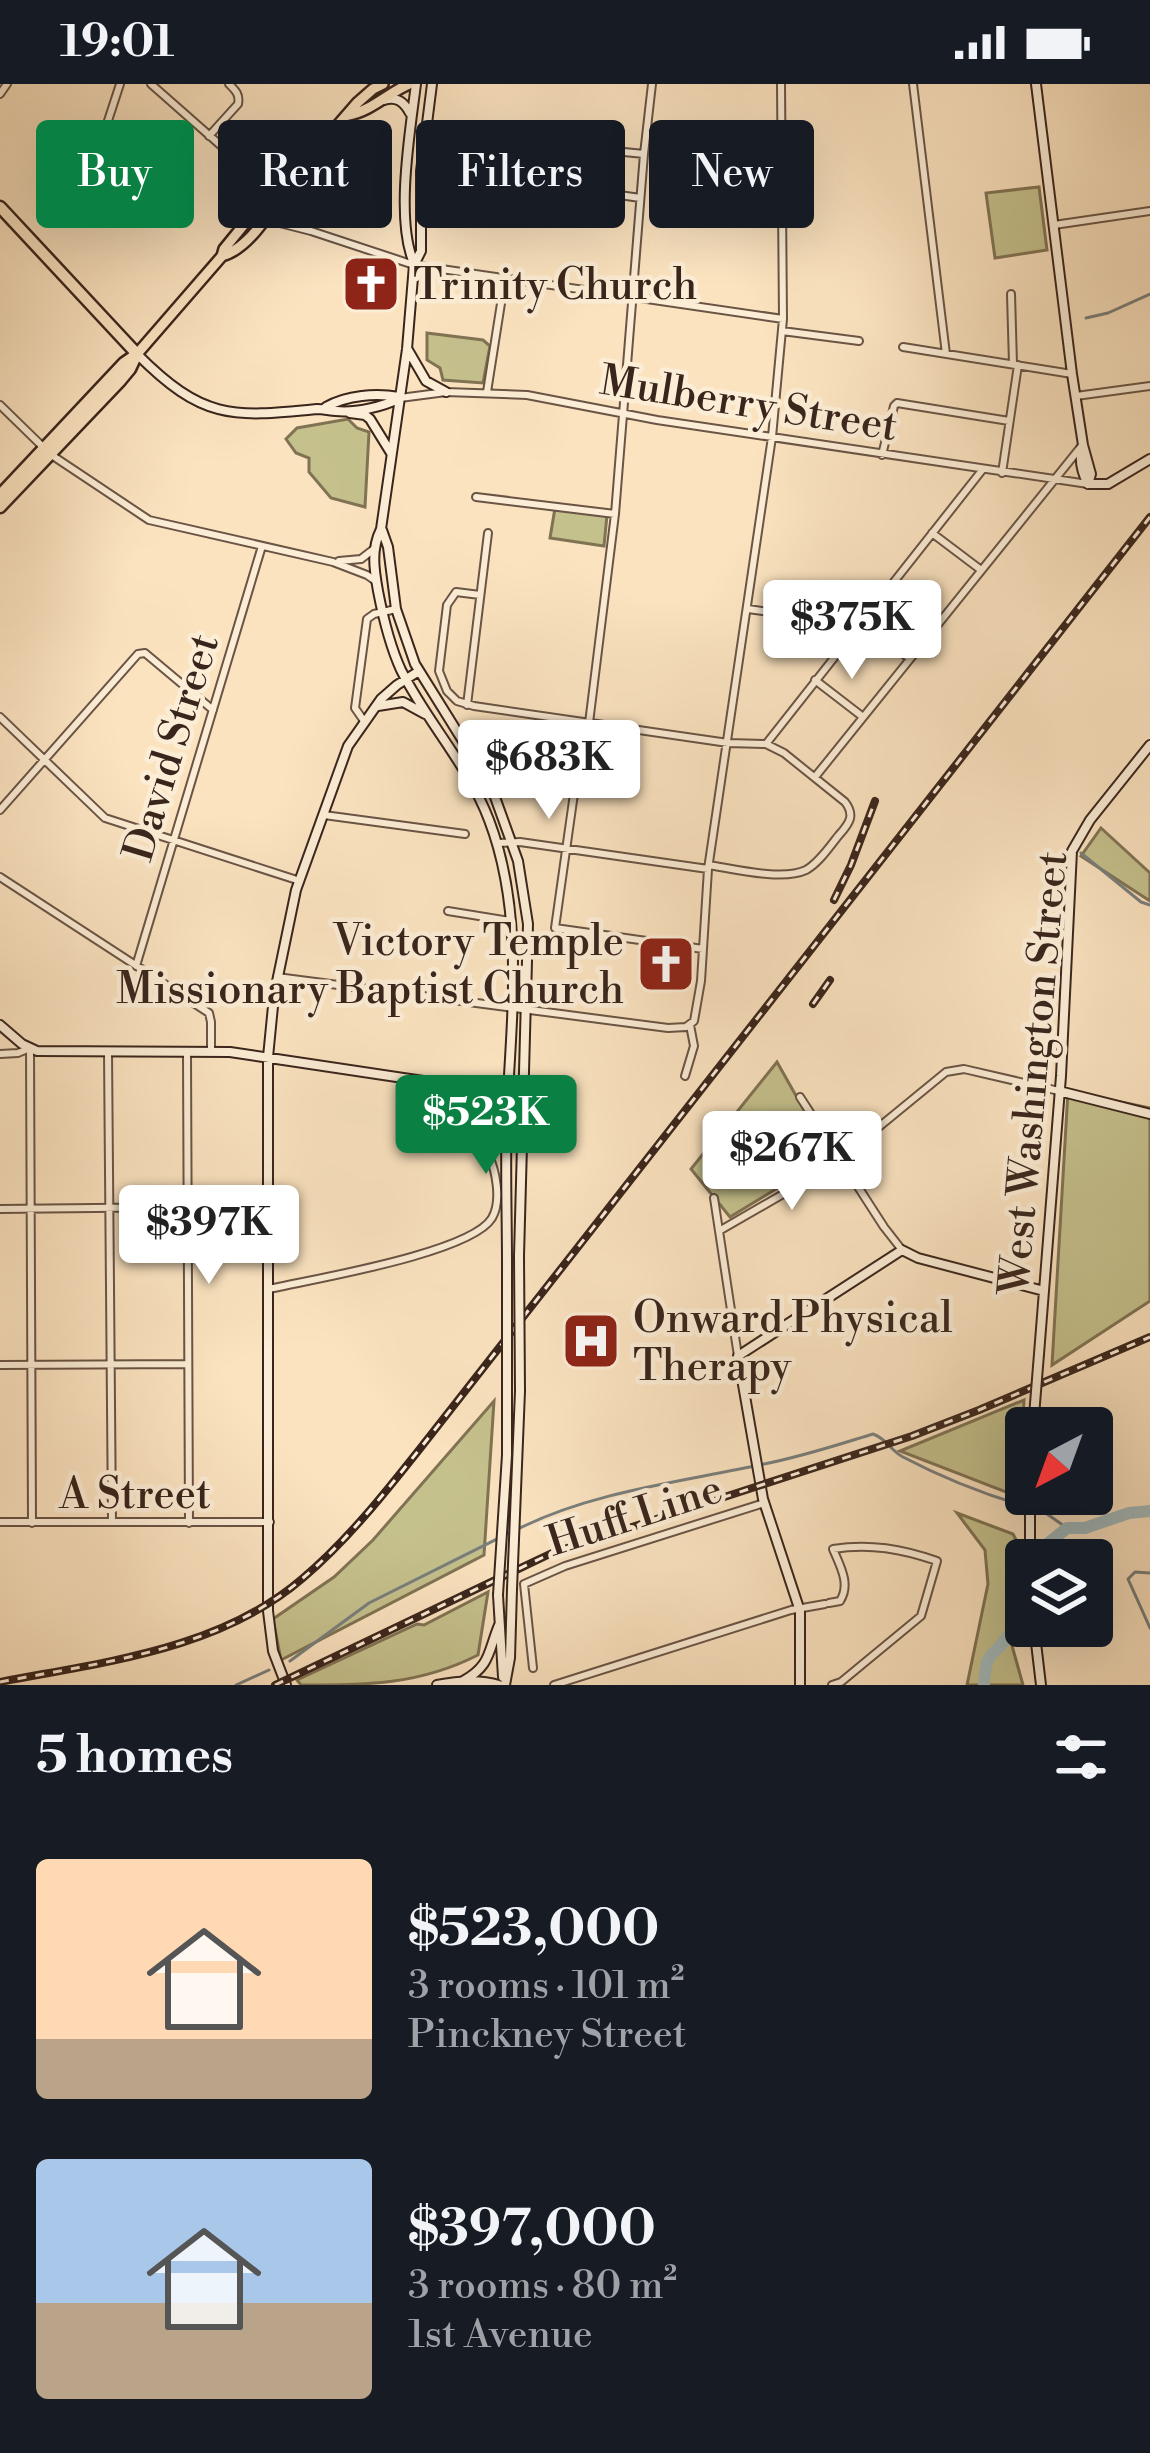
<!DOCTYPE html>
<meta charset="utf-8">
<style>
:root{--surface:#171b24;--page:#242831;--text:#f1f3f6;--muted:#9ea1a6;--accent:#0b8043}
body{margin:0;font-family:"Libre Bodoni",serif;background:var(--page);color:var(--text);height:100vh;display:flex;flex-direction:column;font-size:45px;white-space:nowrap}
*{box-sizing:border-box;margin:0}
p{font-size:39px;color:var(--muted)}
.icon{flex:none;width:66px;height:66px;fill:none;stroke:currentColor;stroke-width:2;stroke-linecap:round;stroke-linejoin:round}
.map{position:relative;height:1601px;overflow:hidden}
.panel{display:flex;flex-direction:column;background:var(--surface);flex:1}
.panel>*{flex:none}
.banner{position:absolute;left:36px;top:36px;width:1080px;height:108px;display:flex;gap:24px}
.needle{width:78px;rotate:221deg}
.fabs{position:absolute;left:1005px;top:1323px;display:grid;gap:24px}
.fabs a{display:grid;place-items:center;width:108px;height:108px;border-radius:12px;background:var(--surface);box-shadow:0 12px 48px #0002;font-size:60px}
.price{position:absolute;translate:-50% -102px;padding:0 27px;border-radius:12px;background:#fff;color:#222;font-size:39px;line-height:78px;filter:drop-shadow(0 3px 6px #0008)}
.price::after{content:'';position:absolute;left:50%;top:72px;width:36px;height:27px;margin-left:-18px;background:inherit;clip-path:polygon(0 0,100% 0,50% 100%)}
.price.on{background:var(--accent);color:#fff}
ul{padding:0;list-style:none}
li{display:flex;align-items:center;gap:36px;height:300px;padding:0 36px}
li span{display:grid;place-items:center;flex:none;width:336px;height:240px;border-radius:12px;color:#555}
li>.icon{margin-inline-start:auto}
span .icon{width:144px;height:144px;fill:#fffc;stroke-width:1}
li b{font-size:51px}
h2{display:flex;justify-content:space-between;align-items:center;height:144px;padding:0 36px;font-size:51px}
.chip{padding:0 42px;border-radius:12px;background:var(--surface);box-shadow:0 12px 48px #0002;font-size:42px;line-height:108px}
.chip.on{background:var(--accent);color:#fff}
.status{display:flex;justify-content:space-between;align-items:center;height:84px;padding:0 60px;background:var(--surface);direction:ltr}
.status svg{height:33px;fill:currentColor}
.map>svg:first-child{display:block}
.green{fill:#c5c18d;stroke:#807354;stroke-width:3}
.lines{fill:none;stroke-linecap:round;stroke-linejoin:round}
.stream{stroke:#797f7d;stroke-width:3}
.river{stroke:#a3bbbd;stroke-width:12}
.street-casing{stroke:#6a5445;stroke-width:10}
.secondary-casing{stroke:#3a251c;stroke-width:12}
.primary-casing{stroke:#3a251c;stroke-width:14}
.highway-casing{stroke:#3a251c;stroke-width:15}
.street{stroke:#fcedd6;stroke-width:6}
.secondary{stroke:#fcedd6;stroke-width:8}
.primary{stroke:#fbe3c0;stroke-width:9}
.highway{stroke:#fbe3c0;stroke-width:10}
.rail-casing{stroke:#3a251c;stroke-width:8}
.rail{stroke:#fcedd6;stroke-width:3;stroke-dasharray:9;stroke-linecap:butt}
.secondary-bridge-casing{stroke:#3a251c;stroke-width:12;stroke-linecap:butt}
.secondary-bridge{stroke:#fcedd6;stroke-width:8}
.labels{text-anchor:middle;stroke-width:9;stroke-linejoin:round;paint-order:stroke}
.poi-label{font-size:42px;fill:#3a251c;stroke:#fcedd6;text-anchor:start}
.street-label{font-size:42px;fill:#3a251c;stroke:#fcedd6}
</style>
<div class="status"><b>19:01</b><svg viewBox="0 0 49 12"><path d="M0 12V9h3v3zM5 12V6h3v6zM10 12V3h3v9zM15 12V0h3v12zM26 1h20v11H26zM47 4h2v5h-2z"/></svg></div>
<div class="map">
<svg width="1150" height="1601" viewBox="0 0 1150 1601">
<rect width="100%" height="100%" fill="#fbe3c0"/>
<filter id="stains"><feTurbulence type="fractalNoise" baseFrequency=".00167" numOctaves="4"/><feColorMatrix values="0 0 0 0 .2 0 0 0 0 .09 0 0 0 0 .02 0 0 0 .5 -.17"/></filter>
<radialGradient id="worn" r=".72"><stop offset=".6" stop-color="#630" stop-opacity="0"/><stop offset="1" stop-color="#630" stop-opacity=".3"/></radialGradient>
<path class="green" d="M1039 103 1047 166 995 174 986 109Z
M427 249 483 256 490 262 483 299 443 296 440 284 427 276Z
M348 335 357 344 369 348 365 423 331 414 309 388V374L296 369 286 355 297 344Z
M555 424 607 431 604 462 550 454Z
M1101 744 1150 789V817L1081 772Z
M777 978 830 1072 730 1133 691 1085Z
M1068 1007 1150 1024V1217L1052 1281Z
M1024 1316 1019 1413 900 1367Z
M494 1317 484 1471 281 1576 273 1535 334 1493 373 1456Z
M957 1429 1013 1450 1024 1471 1026 1523 1011 1558 1023 1601H967L988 1500 985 1466Z
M488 1508 478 1571C419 1601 367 1601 301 1601L297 1596 417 1540 424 1541Z"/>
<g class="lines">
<path class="stream" d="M1086 234 1108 229 1150 210
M1081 769 1141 818 1150 821
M1040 1425 1067 1444
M520 1444C595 1407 682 1398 764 1380 801 1373 837 1361 873 1350 887 1355 890 1366 903 1373 939 1392 981 1409 1021 1421
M1150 1489 1135 1488 1128 1495 1150 1544
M290 1577 369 1519 511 1448
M236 1601 269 1586"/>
<path class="river" d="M984 1601C987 1563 990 1578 1008 1552 1022 1532 1019 1499 1015 1476L1019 1470 1040 1466 1067 1444H1085L1129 1429 1150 1427"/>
<defs>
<path id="street" d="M151 0 277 111
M913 0 946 270
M0 10 7 0
M103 52 120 0
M209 52 238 20C240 10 235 6 229 0
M640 114 498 93 504 63 513 57 644 70
M264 135 311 147 414 181 783 235
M1054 141 1150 127
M1011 210 1013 280
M782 247 859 257
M903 263 1072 290
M487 308 505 194
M1076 312 1150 302
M400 314 446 308 527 311 657 336 1088 400
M0 321 43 363
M50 370 149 436 333 478 367 491 377 498
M882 371 894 322 897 319 1009 337
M1002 389 1018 281
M476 413 615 430
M932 449 981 486
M339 477 361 475 374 465
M480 511 456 508 447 521 439 587 447 607 457 617 474 622 728 659 766 660 784 669 845 718C855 731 850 739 839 751 830 762 819 779 806 786 783 797 734 785 709 781
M748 525 848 539 862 537 910 575
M815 596 863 633
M467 621 488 449
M0 633 105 734 300 797
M364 637 355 624 367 535 374 530 396 525
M584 639 555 844 703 865
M589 639 615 430 644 70 652 0
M766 660 983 385
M815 693 1080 364
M0 726 138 570 145 569 213 626
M324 731 465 750
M498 759 520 758 708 785
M0 793 209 929 211 938V967
M448 827 510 837
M136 882 262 462
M277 893 668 944 686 943 694 937 701 897 708 785 772 353 783 235 781 0
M108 968 112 1438
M187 969 189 1439
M0 970 18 969 30 964 32 1439
M685 992 694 962 690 941
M800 1013 884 1143 902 1166
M714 1114 738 1272
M0 1125 188 1123
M719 1147 830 1083 946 988 964 985 1059 1007
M269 1205C313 1195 471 1169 492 1134 502 1117 496 1086 488 1070
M0 1281 188 1280
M0 1438H270
M829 1519 840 1517C851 1500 840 1482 833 1465 870 1459 902 1465 937 1477L921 1532 841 1598 832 1601
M533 1584 524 1500 565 1482 764 1419
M554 1601 791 1526 825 1520"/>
<path id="secondary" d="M432 0 421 87V167L414 181 407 265 381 445C371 465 374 485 378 507 383 533 390 562 401 586 427 638 468 681 489 736 524 827 512 930 507 1026 505 1077 507 1129 507 1181
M1036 0 1072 290 1083 361 1091 390 1088 400
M384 16C397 12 404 18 410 29
M414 179C395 136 410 48 416 0
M408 266 426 297 446 308
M137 270C202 335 230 334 317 325 324 325 330 327 336 327 355 329 383 323 400 314
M326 323C347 311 376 309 399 313
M350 329 365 331 370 335 391 369
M1082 363C1079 376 1081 387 1088 400
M1088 400H1108L1150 375
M382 446 388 463 396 525 415 580 491 702 518 777 528 840 519 1172
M378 622 403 618 425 630
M0 941 22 960 37 967 230 968 450 1001 510 1006
M457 1004 492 1020 504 1040
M1059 1007 1150 1030
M1039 1270 1061 992 1072 767 1090 736 1150 661
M1033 1344 1034 1332
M1030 1476V1410
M498 1511 503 1593
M1034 1542 1041 1601
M463 1597C491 1582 488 1567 499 1541
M286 1601 273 1567 268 1527V973L274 912 296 806 348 662 381 615 397 601 419 587
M437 1601C457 1597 479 1595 499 1601
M505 1601 510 1574 512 1505
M800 1601V1527L763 1415 738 1272 902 1166 918 1174 1044 1207"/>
<path id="primary" d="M349 31C371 27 388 9 409 0
M222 172C244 166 271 133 277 111
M137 270 222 172 224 165 264 116 277 111 357 19 373 5 383 0"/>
<path id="highway" d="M0 123 137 270
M0 411 124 279 134 272
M0 423 120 297 130 285 137 270"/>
</defs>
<use href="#street" class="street-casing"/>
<use href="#secondary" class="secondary-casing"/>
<use href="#primary" class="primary-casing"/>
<use href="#highway" class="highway-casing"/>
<use href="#street" class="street"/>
<use href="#secondary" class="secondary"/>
<use href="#primary" class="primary"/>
<use href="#highway" class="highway"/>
<defs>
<path id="rail" d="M834 816 851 781 875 717
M813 920 830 896
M0 1598C103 1578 220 1566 303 1494 349 1455 388 1405 426 1357L1150 433
M275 1601 552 1469 912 1352 979 1326 1150 1253"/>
</defs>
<use href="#rail" class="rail-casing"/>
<use href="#rail" class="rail"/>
<defs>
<path id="secondary-bridge" d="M1034 1332 1039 1270
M512 1505 520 1307 519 1172
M498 1511 507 1371V1181"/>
</defs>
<use href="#secondary-bridge" class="secondary-bridge-casing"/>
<use href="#secondary-bridge" class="secondary-bridge"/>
</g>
<defs>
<symbol id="church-square" viewBox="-11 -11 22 22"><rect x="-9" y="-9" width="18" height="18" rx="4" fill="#8f2418" stroke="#fcedd6"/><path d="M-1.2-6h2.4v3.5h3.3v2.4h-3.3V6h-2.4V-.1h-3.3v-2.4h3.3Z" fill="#fff"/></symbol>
<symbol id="hospital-square" viewBox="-11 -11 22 22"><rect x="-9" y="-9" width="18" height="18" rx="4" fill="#8f2418" stroke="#fcedd6"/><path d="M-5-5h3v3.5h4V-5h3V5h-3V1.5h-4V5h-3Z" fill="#fff"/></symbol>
</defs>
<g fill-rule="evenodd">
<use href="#church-square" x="338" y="167" width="66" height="66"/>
<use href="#church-square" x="633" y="847" width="66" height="66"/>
<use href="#hospital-square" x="558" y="1224" width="66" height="66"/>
</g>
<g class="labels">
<g class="poi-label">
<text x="413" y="215">Trinity Church</text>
<text x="624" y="871" text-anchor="end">Victory Temple<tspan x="624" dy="48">Missionary Baptist Church</tspan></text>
<text x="633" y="1248">Onward Physical<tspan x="633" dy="48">Therapy</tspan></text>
</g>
<g class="street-label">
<text transform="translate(749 318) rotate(9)" y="15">Mulberry Street</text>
<text transform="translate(170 663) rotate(-73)" y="15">David Street</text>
<text transform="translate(1032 989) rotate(-85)" y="15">West Washington Street</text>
<text x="135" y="1424">A Street</text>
<text transform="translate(634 1430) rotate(-18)" y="15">Huff Line</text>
</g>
</g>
<rect width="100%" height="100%" filter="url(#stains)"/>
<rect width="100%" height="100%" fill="url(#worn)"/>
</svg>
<div class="fabs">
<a><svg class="needle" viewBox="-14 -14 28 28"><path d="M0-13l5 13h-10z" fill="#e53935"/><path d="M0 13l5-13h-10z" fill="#9ea1a6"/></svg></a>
<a><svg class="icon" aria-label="layers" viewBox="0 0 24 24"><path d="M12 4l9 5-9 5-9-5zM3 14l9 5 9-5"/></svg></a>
</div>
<b class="price" style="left:852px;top:598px">$375K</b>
<b class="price" style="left:549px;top:738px">$683K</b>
<b class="price on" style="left:486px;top:1093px">$523K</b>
<b class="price" style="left:792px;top:1129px">$267K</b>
<b class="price" style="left:209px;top:1203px">$397K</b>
<div class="banner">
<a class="chip on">Buy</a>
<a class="chip">Rent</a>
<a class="chip">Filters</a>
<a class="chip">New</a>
</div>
</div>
<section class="panel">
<h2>5 homes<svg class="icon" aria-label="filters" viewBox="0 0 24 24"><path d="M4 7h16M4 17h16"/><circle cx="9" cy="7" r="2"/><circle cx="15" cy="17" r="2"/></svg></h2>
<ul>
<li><span style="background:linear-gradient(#ffd9b3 75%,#b9a48a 0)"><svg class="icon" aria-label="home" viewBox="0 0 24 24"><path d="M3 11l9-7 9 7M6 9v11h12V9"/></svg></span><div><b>$523,000</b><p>3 rooms · 101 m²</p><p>Pinckney Street</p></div></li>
<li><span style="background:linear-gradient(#a9c7e8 60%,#b9a48a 0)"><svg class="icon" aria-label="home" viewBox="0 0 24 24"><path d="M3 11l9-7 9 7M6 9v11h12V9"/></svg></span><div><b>$397,000</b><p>3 rooms · 80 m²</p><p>1st Avenue</p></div></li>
</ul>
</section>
